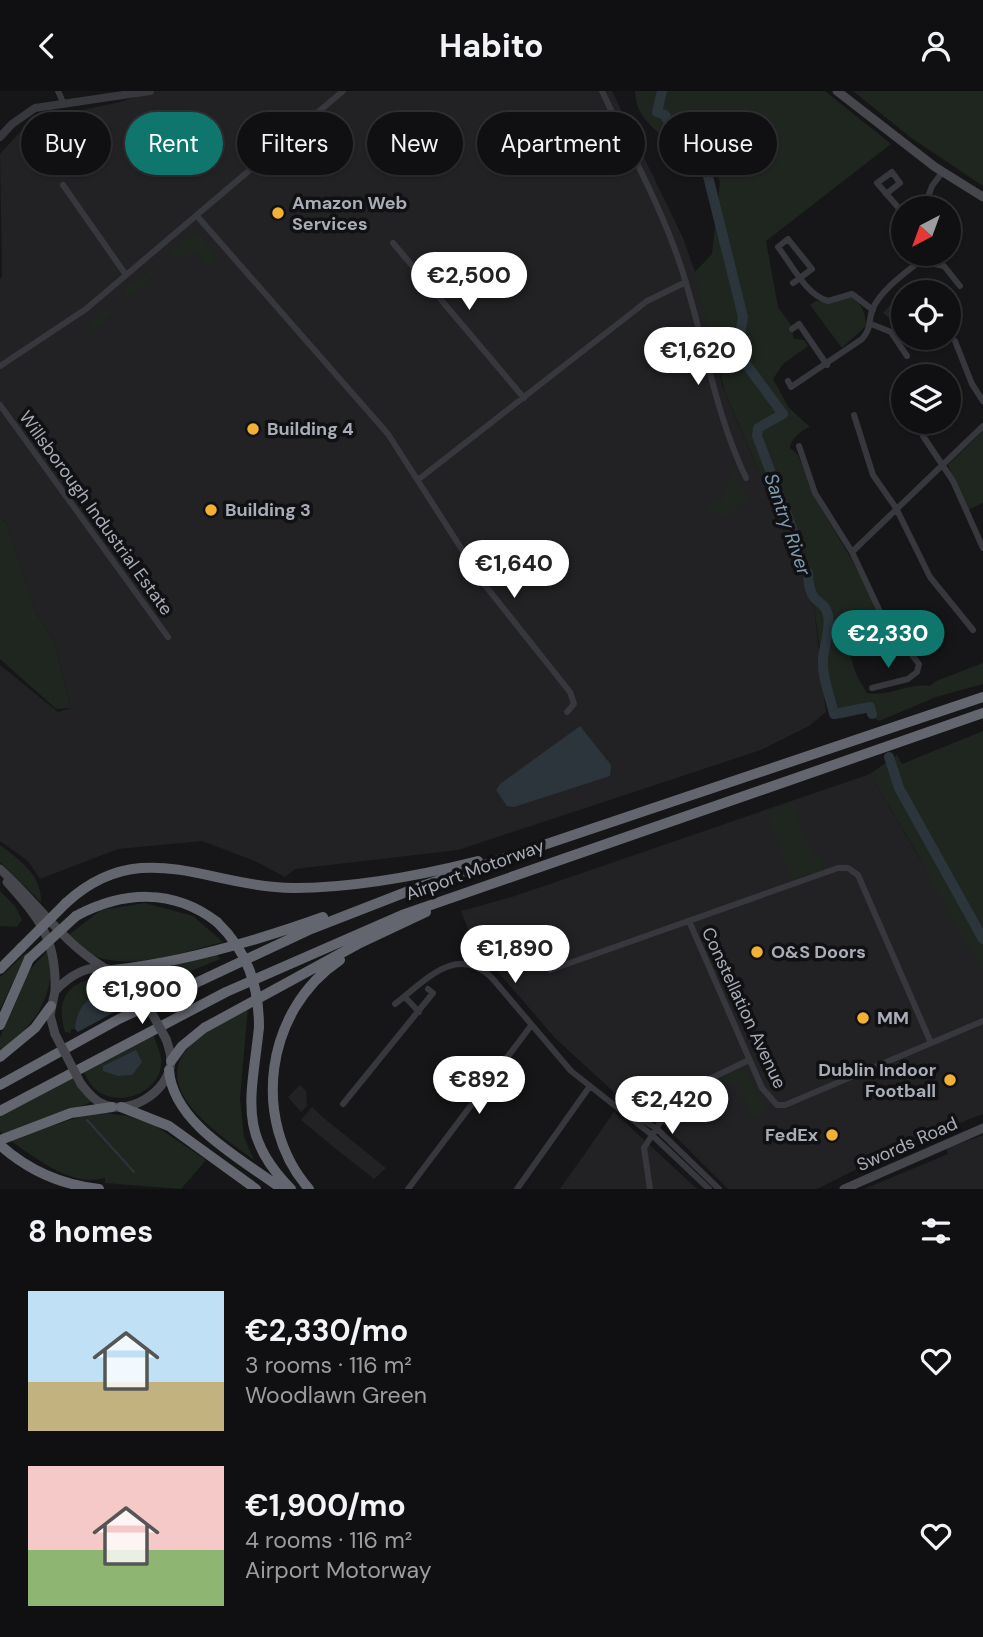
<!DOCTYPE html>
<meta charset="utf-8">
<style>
:root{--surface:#101012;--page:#1e1e20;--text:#f1f3f6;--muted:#9c9d9f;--line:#303032;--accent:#0f766e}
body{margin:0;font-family:"DM Sans",sans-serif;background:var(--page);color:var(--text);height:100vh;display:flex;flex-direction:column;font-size:26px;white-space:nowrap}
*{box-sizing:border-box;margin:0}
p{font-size:23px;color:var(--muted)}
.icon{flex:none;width:38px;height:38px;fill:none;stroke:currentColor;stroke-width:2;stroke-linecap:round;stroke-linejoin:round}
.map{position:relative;height:1098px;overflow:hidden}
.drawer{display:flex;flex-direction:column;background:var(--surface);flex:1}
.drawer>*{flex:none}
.guide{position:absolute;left:21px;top:21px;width:942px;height:63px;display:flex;gap:14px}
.needle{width:46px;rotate:221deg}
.buttons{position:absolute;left:891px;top:105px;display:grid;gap:14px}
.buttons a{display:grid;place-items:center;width:70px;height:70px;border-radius:50%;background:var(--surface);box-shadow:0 2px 5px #0004,0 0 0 2px var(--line);font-size:35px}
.price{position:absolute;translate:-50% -60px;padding:0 16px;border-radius:24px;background:#fff;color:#222;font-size:23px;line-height:46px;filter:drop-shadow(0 2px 4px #0008)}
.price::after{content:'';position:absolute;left:50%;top:42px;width:21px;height:16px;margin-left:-10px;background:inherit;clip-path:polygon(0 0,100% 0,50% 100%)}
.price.selected{background:var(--accent);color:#fff}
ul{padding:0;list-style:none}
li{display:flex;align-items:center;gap:21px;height:175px;padding:0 28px}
li span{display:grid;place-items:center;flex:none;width:196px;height:140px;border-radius:0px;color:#555}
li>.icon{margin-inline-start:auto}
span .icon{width:84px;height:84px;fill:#fffc;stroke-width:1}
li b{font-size:30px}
h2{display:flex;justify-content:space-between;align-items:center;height:84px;padding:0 28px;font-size:30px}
.chip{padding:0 24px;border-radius:32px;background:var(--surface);box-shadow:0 2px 5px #0004,0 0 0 2px var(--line);font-size:24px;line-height:63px}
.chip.selected{background:var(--accent);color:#fff}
header{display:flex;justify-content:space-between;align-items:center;height:91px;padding:0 28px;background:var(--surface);font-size:32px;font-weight:700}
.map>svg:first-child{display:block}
.built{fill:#222225}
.green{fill:#1e261f}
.water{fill:#2c353c}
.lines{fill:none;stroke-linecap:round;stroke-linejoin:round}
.stream{stroke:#2c353c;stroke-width:2}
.river{stroke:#2c353c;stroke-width:10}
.minor{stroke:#37383d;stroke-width:6}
.tertiary{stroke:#37383d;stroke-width:8}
.secondary{stroke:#45474d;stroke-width:9}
.motorway{stroke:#63666e;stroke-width:10}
.secondary-bridge{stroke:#45474d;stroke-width:9}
.motorway-bridge{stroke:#63666e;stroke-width:10}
.poi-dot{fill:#f2b134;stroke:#111113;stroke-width:2.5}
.labels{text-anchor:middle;stroke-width:7;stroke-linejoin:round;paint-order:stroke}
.poi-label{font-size:18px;font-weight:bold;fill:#a8adb8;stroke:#111113;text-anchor:start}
.street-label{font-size:18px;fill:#a8adb8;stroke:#111113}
.water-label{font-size:19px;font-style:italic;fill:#7f9bb3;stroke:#111113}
</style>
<header><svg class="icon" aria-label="back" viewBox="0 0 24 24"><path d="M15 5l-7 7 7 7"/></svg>Habito<svg class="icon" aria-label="person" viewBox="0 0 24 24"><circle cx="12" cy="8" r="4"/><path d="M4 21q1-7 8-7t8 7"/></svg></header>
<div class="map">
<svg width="983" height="1098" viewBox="0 0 983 1098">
<rect width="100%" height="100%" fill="#161618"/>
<path class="built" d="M154 0H612L683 147 695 181 723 297 813 508 826 621 809 635 761 659 458 759 295 778 285 786 255 770 202 750 118 758 40 788 28 770 0 750V574L58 621 71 617 54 550 34 518 7 433 0 425V188L2 186 0 63 30 30 120 11Z
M870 683 983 874V1023L917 1048 817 1098H728L653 1023 617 1004 555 947 474 853 461 820 515 805Z
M300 994 306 1000 307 1015 301 1021 288 1006Z
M312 1016 325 1028 386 1077 374 1088 331 1054 301 1029Z
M614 1021 697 1098H560Z
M983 1044V1098H864L948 1063 946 1057Z"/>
<path class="green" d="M635 0H825L891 53 766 150 778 216 791 234 794 248 804 249 808 255 783 273 773 288 789 317 810 336C802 338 790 349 790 357L798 364 814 406 848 462 883 527 857 525 842 541 857 585 867 602C891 606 907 592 930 595L936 590 983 572V593L936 606 879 630 865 622 839 628 837 620 826 611 821 595 820 559 813 508 725 301 694 182 712 163 720 91 705 53 676 61C660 38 636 31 635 0Z
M853 0H983V95L910 46Z
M199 145 212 157 215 172 207 175 196 161 172 170 169 165 185 147Z
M154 177 149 190 126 207 125 198Z
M846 205C859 207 867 223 866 235L842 257 810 214 816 210 832 212Z
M897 207 903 214 890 228 883 222Z
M103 220H110V225L87 243 84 240Z
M983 340V412L968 419 948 374Z
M733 379 749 412 734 417 726 425 704 417 711 410H722Z
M0 425 7 433 34 518 54 550 71 617 56 618 0 568Z
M983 640V879L971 854 966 856 920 767 870 683 897 664 902 673Z
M794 711 796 726 814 767 820 765 824 779 791 789 766 720Z
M0 754C20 769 42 784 41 811L0 771Z
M0 800 15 815 22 829 17 836 0 835Z
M145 812 193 825 223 851C187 860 129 881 93 864 84 860 75 851 67 845L101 819Z
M49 858C57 903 36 935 0 959V947L25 884Z
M28 860 0 918V886Z
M216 861 220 868 179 885 153 901 146 898 138 883Z
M106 887 119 894 131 909 120 916 118 910 108 903 85 911 75 938H71V942L65 941C54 906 71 887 106 887Z
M248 917 240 1007 244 1046 254 1069C225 1047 149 1001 188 957 202 941 229 928 248 917Z
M153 943C156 953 163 965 161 975 156 1005 115 1017 94 997 89 992 85 984 82 978Z
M745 979 766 1020 752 1027 737 989 718 997 714 990 735 980Z
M71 984 92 1011 4 1044 0 1040V1024Z
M104 1022 128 1025 154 1034 206 1069 181 1098 105 1092V1087C70 1097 36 1066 9 1049L85 1024Z"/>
<path class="water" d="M580 635 611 674 610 685 514 716 507 715 496 699 500 693Z
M102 902 112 905 120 918 78 941 75 938C76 921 85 906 102 902Z
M136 959 142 971 132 984 118 985 103 980V975Z"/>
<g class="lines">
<path class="stream" d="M87 1029 134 1081"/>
<path class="river" d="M662 0 657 21 665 24 670 35 697 47 702 61 743 226 737 261 783 323 758 337 757 345 798 453 799 474 808 482C809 517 824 506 828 524 831 537 824 554 823 568 822 587 830 605 834 623L870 616 872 623
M889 666 899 697 983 848"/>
<path class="minor" d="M58 0 63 11
M602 0C631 62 667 126 686 192 706 258 716 324 746 387
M63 94 126 184
M886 103 900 92 892 81 877 92 903 122
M924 117 932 95 943 80
M197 125 388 343 484 493 570 601 574 613 567 621
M393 152 524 307
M919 163 920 170 944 175 960 195
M793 192 812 178 788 148 778 156C792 174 806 204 828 210L852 203 873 219
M871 233 891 241 907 265
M792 238 799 233 827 274
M955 250 972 293 983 310
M0 275 86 218 343 0
M788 290 791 296 862 248C872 237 868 229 873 217 882 198 904 183 920 170
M0 314 168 546
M854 324 873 384 896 417 930 486 973 539
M918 331 923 345 953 390 983 457
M799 355 815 402 852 461 883 527 919 573 917 581 908 588 872 597
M419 388 647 210 686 191
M852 461 983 335
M860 536 883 527
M689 830 762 997 777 1014H785L983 930
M550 879 838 777H848L858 784 931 952
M405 906 419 921
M395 913C425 890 457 852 492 887L571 980 652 1044 709 1098
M343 1013 433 902 428 898
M626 1020 656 1037 719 1098
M408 1098 530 936
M517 1098 590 995
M650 1098 644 1057 659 1033 693 996 749 969"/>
<path class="tertiary" d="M0 46 12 33 35 17 150 0"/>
<path class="secondary" d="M837 0 935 76 983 106
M0 778C36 810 61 850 103 876
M7 791C40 828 57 849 55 900
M55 943 50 924 55 900C87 867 119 869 144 908
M81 993C87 1000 92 1008 101 1012 128 1027 170 1000 171 970 171 962 168 954 166 948
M844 1098 983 1037"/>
<path class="motorway" d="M66 812C141 743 206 796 294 797 356 797 418 785 478 770
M76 825C123 800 173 797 217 831
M0 878 21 857
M113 879C184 871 256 850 323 826
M0 934 29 868
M259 936C252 1005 236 1043 291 1098
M0 966 35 937 51 915
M171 970 182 955 204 937 358 853 426 821
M169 979C173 1033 242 1068 282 1098
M0 994 119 928 311 838 419 796 983 606
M121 1016 169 1035 256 1098
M0 1020 226 901 402 824 983 622
M0 1049 71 1022 112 1016
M0 1054C28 1079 62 1094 99 1098
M309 1098C250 1030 265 919 340 869"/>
<path class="secondary-bridge" d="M144 908 166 948
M55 943 81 993"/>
<path class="motorway-bridge" d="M217 831C247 860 259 894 259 936
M21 857 66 812
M29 868 76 825"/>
</g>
<g class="poi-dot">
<circle cx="278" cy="122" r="7"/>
<circle cx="253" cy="338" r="7"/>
<circle cx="211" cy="419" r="7"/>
<circle cx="757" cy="861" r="7"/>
<circle cx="863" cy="927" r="7"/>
<circle cx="950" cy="989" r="7"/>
<circle cx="832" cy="1044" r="7"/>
</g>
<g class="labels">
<g class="poi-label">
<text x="292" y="118">Amazon Web<tspan x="292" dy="21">Services</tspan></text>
<text x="267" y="344">Building 4</text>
<text x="225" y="425">Building 3</text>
<text x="771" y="867">O&amp;S Doors</text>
<text x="877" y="933">MM</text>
<text x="936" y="985" text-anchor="end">Dublin Indoor<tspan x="936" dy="21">Football</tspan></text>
<text x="818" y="1050" text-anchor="end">FedEx</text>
</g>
<g class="street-label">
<text transform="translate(96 422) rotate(54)" y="6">Willsborough Industrial Estate</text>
<text transform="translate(475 779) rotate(-20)" y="6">Airport Motorway</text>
<text transform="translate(744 917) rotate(65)" y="6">Constellation Avenue</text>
<text transform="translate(907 1053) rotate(-24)" y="6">Swords Road</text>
</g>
<g class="water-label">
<text transform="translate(788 433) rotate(71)" y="7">Santry River</text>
</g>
</g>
</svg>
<div class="buttons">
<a><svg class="needle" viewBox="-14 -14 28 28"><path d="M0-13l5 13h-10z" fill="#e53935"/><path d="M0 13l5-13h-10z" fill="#9c9d9f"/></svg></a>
<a><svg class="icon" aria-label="locate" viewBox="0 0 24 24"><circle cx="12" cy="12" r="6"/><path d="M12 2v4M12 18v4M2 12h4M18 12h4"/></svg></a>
<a><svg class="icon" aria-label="layers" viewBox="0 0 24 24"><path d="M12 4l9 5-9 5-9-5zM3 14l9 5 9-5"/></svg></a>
</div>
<b class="price" style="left:469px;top:221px">€2,500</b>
<b class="price" style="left:698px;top:296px">€1,620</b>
<b class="price" style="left:514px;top:509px">€1,640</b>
<b class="price selected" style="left:888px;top:579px">€2,330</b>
<b class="price" style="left:515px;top:894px">€1,890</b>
<b class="price" style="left:142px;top:935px">€1,900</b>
<b class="price" style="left:479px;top:1025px">€892</b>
<b class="price" style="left:672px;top:1045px">€2,420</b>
<div class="guide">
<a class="chip">Buy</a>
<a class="chip selected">Rent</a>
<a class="chip">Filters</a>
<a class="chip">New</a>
<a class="chip">Apartment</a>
<a class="chip">House</a>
</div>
</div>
<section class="drawer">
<h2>8 homes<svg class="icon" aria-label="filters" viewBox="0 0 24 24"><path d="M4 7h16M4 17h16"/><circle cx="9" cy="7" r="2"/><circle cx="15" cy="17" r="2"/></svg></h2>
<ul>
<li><span style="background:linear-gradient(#bfe0f5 65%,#c2b280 0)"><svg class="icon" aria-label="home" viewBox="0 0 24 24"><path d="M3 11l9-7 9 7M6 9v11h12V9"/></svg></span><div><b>€2,330/mo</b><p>3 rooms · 116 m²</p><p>Woodlawn Green</p></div><svg class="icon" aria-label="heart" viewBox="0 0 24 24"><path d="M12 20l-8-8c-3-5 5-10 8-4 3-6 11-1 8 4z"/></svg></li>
<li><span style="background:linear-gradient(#f6c9c9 60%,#8fb573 0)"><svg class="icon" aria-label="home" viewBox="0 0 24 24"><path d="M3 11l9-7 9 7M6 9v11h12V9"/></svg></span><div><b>€1,900/mo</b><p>4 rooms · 116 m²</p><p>Airport Motorway</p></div><svg class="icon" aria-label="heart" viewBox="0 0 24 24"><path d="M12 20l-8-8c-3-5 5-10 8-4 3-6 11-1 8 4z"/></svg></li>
</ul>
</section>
